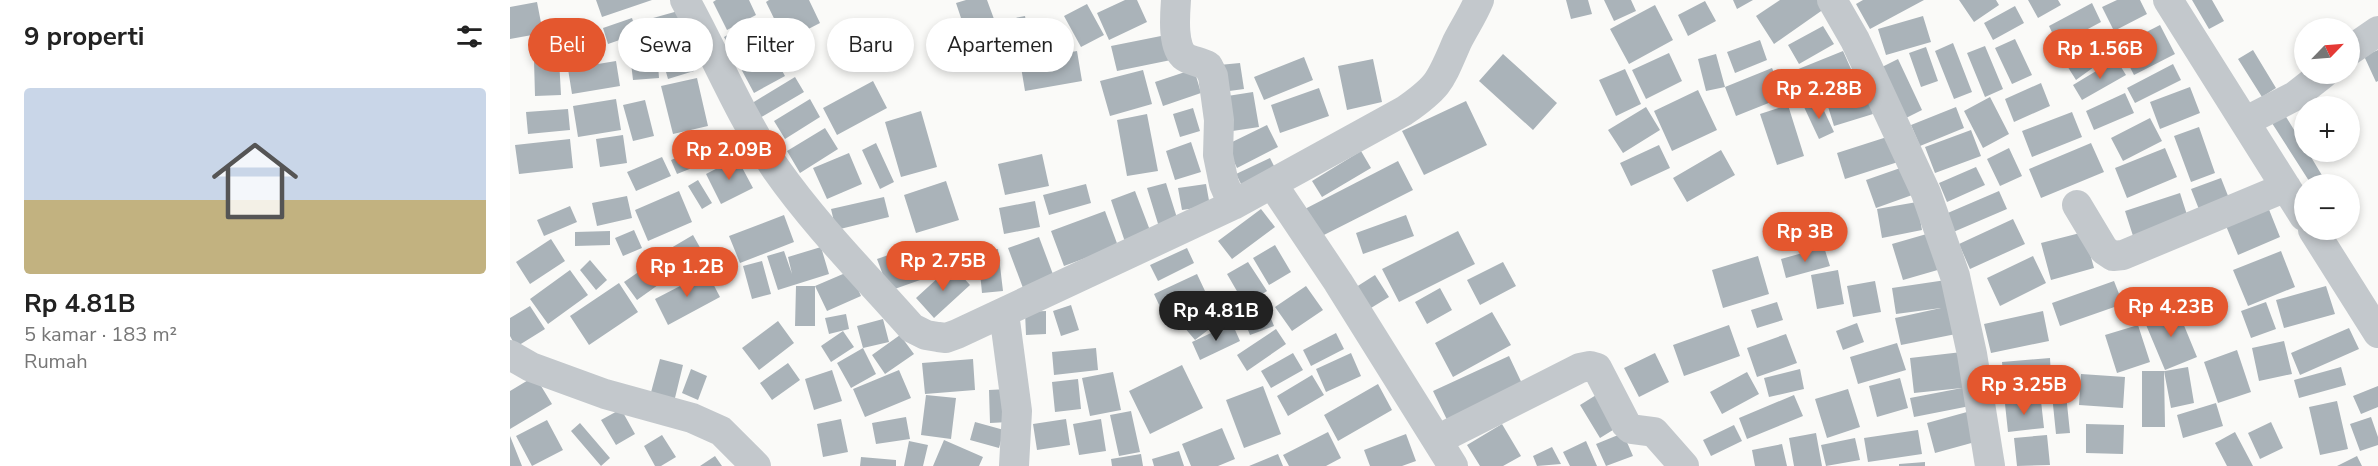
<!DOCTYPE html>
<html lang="id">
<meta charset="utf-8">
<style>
:root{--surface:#fff;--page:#f2f2f2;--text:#222;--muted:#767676;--accent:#e4572e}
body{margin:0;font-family:"Nunito Sans",sans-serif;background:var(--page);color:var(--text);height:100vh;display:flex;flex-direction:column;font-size:22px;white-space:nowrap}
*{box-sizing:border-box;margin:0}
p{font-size:20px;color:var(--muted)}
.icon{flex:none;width:33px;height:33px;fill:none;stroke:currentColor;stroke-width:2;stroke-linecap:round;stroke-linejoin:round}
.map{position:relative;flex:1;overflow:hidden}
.drawer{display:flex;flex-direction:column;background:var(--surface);width:510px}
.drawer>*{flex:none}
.top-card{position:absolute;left:18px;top:18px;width:570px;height:54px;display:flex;gap:12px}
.needle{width:39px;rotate:65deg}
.fabs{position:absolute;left:1784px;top:18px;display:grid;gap:12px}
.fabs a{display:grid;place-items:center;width:66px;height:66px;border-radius:50%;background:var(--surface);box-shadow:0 3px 9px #0003;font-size:30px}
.price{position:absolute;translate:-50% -51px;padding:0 14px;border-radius:21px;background:var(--accent);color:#fff;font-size:20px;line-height:39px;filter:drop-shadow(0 2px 3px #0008)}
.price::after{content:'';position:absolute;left:50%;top:36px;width:18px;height:14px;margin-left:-9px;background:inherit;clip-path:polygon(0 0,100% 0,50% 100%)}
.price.active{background:#222;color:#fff}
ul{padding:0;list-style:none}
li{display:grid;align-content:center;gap:12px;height:318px;padding:0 24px}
li span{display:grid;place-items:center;height:186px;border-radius:6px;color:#555}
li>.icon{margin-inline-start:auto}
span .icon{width:108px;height:108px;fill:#fffc;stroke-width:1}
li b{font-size:26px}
h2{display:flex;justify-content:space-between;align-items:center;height:72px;padding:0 24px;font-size:26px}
.pill{padding:0 21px;border-radius:27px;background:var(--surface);box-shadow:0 3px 9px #0003;font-size:21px;line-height:54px}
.pill.active{background:var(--accent);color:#fff}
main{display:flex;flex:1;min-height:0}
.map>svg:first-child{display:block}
.building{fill:#aab3b9}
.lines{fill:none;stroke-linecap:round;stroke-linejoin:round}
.street{stroke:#c3c8cc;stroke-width:30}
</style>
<main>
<section class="drawer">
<h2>9 properti<svg class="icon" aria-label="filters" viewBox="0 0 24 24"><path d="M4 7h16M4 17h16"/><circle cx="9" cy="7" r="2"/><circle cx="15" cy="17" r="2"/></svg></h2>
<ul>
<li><span style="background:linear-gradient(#c9d6e8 60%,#c2b280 0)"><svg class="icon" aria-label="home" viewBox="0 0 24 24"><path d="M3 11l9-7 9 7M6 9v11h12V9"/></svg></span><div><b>Rp 4.81B</b><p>5 kamar · 183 m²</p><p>Rumah</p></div></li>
</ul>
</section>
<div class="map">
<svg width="1868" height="466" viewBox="0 0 1868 466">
<rect width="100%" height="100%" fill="#fafaf8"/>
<path class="building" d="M86 0H142L92 17Z
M206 0H239L246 15 217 30 203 2Z
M259 0H299L310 23 275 41 256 2Z
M456 0H477L484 19 455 30 446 3Z
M615 0H627L637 22 599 40 587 13Z
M1056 0H1078L1082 14 1061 19Z
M1094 0H1121L1126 11 1104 21Z
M1223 0H1243L1227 9Z
M1270 0H1308L1314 9 1264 44 1246 16Z
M1353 0H1414L1360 29 1346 4Z
M1449 0H1486L1489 5 1464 22Z
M1518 0H1548L1551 5 1528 18Z
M1607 0H1630L1637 14 1604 31 1592 7Z
M1682 0H1702L1714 21 1699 29Z
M1195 1 1206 21 1178 36 1168 15Z
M27 2 33 33 0 39V7Z
M1582 3 1591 22 1548 45 1539 26Z
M577 4 594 35 571 47 554 16Z
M1145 5 1163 40 1119 64 1100 29Z
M1505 6 1514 23 1483 40 1474 23Z
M168 11 175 33 142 42 136 20Z
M515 16 519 38 475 47 471 25Z
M1413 16 1421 42 1376 55 1368 29Z
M122 18 127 34 98 44 93 28Z
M244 20 275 76 244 93 214 37Z
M1650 25 1665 54 1624 75 1609 46Z
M1313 26 1324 44 1289 64 1278 45Z
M1594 33 1606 51 1566 80 1554 61Z
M656 35 661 60 607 71 601 46Z
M1505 39 1522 75 1502 84 1485 48Z
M1250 40 1257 60 1225 73 1217 52Z
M1443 43 1462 92 1444 99 1425 51Z
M1475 46 1493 89 1475 97 1457 53Z
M1416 47 1428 81 1411 87 1399 53Z
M1743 50 1766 88 1752 97 1728 59Z
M1868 50V81L1866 82 1854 56Z
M147 51 149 78 123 80 120 54Z
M178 51 184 71 158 79 152 58Z
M567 51 572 81 515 91 510 61Z
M1333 51 1345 78 1297 98 1286 70Z
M1159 53 1172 81 1136 99 1122 70Z
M993 54 1047 103 1023 130 969 81Z
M1206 54 1215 87 1196 91 1188 59Z
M794 57 803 80 754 100 744 77Z
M49 59 51 95 25 96 24 60Z
M863 59 872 102 837 110 828 66Z
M1388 59 1412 110 1388 122 1364 71Z
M1606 59 1616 75 1572 100 1563 85Z
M106 61 110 86 62 94 58 69Z
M730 63 734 89 712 92 709 65Z
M1663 64 1671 80 1625 103 1617 88Z
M1262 68 1274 97 1226 116 1215 87Z
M684 69 691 93 653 106 645 82Z
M1115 69 1131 104 1106 116 1089 80Z
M633 70 642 104 600 116 590 81Z
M285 77 294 92 248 119 239 105Z
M187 78 198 126 163 134 151 86Z
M363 81 377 108 327 135 313 108Z
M1531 83 1540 106 1504 122 1495 99Z
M1354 85 1363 114 1324 126 1315 97Z
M1680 87 1690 113 1650 129 1640 102Z
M809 88 819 116 770 133 761 105Z
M1188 90 1207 130 1162 151 1144 111Z
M743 92 749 127 716 132 711 97Z
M1615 93 1624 113 1584 130 1576 111Z
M1480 97 1499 134 1473 148 1454 111Z
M106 99 111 130 68 137 63 106Z
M300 99 310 117 275 139 264 121Z
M135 100 144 136 123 141 113 105Z
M1309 100 1324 132 1309 139 1294 107Z
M956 101 977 145 914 175 892 131Z
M1278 105 1294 156 1267 165 1250 114Z
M1136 107 1150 130 1113 153 1098 130Z
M1446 107 1454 128 1410 146 1401 125Z
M683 108 690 131 670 137 663 114Z
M58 109 60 130 18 134 16 112Z
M411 111 427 167 391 177 375 122Z
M1562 112 1572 137 1522 157 1512 131Z
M1773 112 1794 146V152H1798L1813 177 1801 184 1760 120Z
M637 114 648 171 617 176 607 120Z
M1640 118 1652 141 1613 161 1601 138Z
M757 125 768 147 727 168 716 145Z
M1689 127 1705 173 1681 182 1664 136Z
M315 128 328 149 290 173 277 151Z
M1461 130 1471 156 1425 173 1415 147Z
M214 132 225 154 204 165 193 142Z
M113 135 117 163 90 167 86 139Z
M1380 136 1388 162 1335 179 1327 153Z
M60 139 63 168 9 174 5 145Z
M681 142 691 172 665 180 656 151Z
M366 143 384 182 370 189 352 150Z
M1581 143 1594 172 1531 198 1519 169Z
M1149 145 1160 168 1121 186 1110 163Z
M1499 148 1512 176 1490 186 1477 159Z
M1655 148 1667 177 1617 198 1605 168Z
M186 150 192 164 167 174 161 160Z
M1211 150 1225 175 1177 202 1163 178Z
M851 151 861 168 812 197 802 181Z
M339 153 352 184 317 199 303 168Z
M532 154 539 186 495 195 488 164Z
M152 157 161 176 126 191 117 172Z
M227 158 243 188 211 204 196 174Z
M760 158 770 178 736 194 726 174Z
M888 161 903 190 806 239 791 211Z
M1396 166 1405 194 1366 208 1356 180Z
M1466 167 1475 185 1437 202 1429 183Z
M1711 178 1722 206 1692 217 1681 189Z
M188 180 202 203 192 209 178 186Z
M436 181 449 220 406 233 394 195Z
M656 183 668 221 649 227 637 188Z
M576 184 581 203 539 215 533 195Z
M696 184 700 206 672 210 668 188Z
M169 191 182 222 138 241 125 210Z
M625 191 641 233 615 242 601 200Z
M1489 191 1497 209 1441 233 1433 215Z
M1670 193 1679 221 1624 239 1615 211Z
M117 196 122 218 87 226 82 203Z
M374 197 379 217 326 230 321 209Z
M525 201 530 227 494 234 489 208Z
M1407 202 1412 230 1372 238 1367 209Z
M1756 202 1770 237 1728 255 1714 221Z
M60 206 67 222 34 236 27 220Z
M751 209 765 227 722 259 708 241Z
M595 211 608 246 554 266 541 231Z
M274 215 284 242 230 263 219 236Z
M896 215 904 236 853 254 846 233Z
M1503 219 1515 244 1460 269 1449 244Z
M124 230 132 248 113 256 105 238Z
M100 231V245L65 246V232Z
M948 231 965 264 889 302 872 269Z
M1427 231 1438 267 1393 280 1382 244Z
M1574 232 1584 268 1541 280 1531 243Z
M183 235 197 260 174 273 161 248Z
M529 237 544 277 513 288 498 248Z
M41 239 55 261 20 284 6 262Z
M416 242 427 274 379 291 367 259Z
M765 245 781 272 759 285 743 258Z
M311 247 319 274 268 290 257 256 274 251 282 274 278 257Z
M1314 247 1320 266 1276 278 1271 259Z
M677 248 684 263 648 281 640 265Z
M488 249 493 291 472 293 468 251Z
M1771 251 1785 287 1738 306 1723 270Z
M156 253 169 270 127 300 114 282Z
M1248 256 1259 294 1213 308 1202 270Z
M1523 256 1536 283 1490 306 1477 278Z
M80 260 97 280 86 290 70 270Z
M252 261 261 294 242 299 233 266Z
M738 262 757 291 735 305 717 274Z
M993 262 1006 286 970 305 957 280Z
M442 265 460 285 424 318 406 298Z
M60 270 78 295 38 324 20 299Z
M1328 270 1334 304 1307 309 1301 275Z
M340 271 351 296 317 311 305 286V326H285L286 286H305Z
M197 272 210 297 158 325 145 299Z
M687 274 695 291 652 311 644 294Z
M865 275 879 297 856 311 843 289Z
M1436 280 1446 334 1391 345 1385 318 1431 308 1386 314 1382 288Z
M1365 281 1371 312 1343 317 1337 286Z
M1604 281 1613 304 1550 326 1542 303Z
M109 283 128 312 79 345 60 316Z
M796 286 813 310 782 331 765 307Z
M1816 286 1825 314 1774 328 1766 300Z
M930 288 942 310 917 324 905 302Z
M1267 302 1273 320 1247 328 1241 310Z
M1756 302 1766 329 1741 338 1731 311Z
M705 304 715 317 685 340 674 327Z
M561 305 569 330 551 336 543 311Z
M20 306 35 329 6 347 0 336V318Z
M756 306 764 326 740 335 732 315Z
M1666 306 1687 357 1655 370 1634 320Z
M536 311V334L516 335 515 312Z
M1533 311 1539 341 1481 353 1474 324Z
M982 312 1001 345 943 377 925 343Z
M336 314 339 329 319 334 315 318Z
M373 319 379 342 353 348 366 374 341 388 327 363 353 348 347 326Z
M268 321 284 343 249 370 232 348Z
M722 323 730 341 690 360 682 342Z
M1347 323 1354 342 1333 350 1326 331Z
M1219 325 1230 356 1174 376 1163 345Z
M1628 325 1640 362 1607 373 1595 335Z
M1839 328 1849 349 1790 375 1781 353Z
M766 329 776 344 737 371 727 355Z
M333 331 344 347 321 362 311 346Z
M826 333 834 349 801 366 793 350Z
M1276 334 1287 363 1247 377 1237 348Z
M390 335 404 354 375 374 362 355Z
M1774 341 1782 374 1749 381 1742 348Z
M1387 343 1396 370 1348 384 1340 357Z
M586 348 588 370 544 375 542 352Z
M1727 350 1741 392 1708 403 1694 362Z
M1452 352 1460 406 1404 417 1400 398 1452 388 1404 393 1400 358Z
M783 353 793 370 761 388 751 371Z
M841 353 851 376 816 392 806 369Z
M1145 353 1159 382 1129 397 1114 368Z
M999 356 1016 392 941 428 923 391Z
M1540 358 1542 395 1556 394 1560 433 1546 434 1542 395 1495 398 1492 362Z
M150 359 173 365 164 402 140 396Z
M463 359 465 390 415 394 412 363Z
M278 363 290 380 262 400 250 383Z
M672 365 693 408 640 434 619 391Z
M1678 367 1684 403 1661 408 1654 371 1655 427H1632V371H1655Z
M1831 367 1836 385 1789 398 1784 380Z
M181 369 197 376 188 400 172 393Z
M1290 369 1294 389 1259 397 1254 378Z
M322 370 332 401 304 410 295 379Z
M389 370 401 398 355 417 343 389Z
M603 372 611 410 580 416 572 378Z
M1237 372 1249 394 1212 414 1200 392Z
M1571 374 1615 377 1613 408 1569 405Z
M802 375 814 395 778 416 767 396Z
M25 376 42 404 0 429V391Z
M1390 378 1398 408 1367 417 1359 386Z
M568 379 571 409 545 412 542 382Z
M868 384 882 410 828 441 814 415Z
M753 386 771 434 734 448 716 400Z
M1868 386V407L1851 414 1843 396Z
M498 389 499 422 480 423 479 390Z
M1338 389 1350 427 1317 438 1305 399Z
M1091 392 1111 425 1090 438 1070 405Z
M416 395 446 398 441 439 411 435Z
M1284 395 1293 416 1237 439 1229 418Z
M1531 401 1534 428 1498 432 1495 404Z
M1827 401 1838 449 1810 455 1799 407Z
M1706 403 1713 426 1673 438 1667 415Z
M111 409 125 434 106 445 91 420Z
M621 411 630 452 609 456 600 415Z
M1457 412 1465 442 1425 453 1417 423Z
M396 417 400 439 366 444 362 423Z
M1861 417 1868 437V445L1850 451 1840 424Z
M331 419 338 452 313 457 307 424Z
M556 419 560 445 527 450 523 424Z
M591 419 596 451 569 455 563 424Z
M37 420 53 450 22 466 6 436Z
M465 422 494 430 489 448 460 440Z
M1761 422 1773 448 1750 459 1738 433Z
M70 423 100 458 91 466 61 431Z
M992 424 1011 456 993 466H970L957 445Z
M1576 424 1614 425 1613 454 1576 453Z
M1224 425 1232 441 1201 456 1193 440Z
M712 428 725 459 708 466H681L672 444Z
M1408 430 1412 454 1358 462 1354 438Z
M818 432 831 458 816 466H779L773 455Z
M1725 432 1743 466H1717L1705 443Z
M1113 433 1123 456 1096 466 1086 444Z
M1306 433 1312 466H1284L1279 438Z
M896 434 906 461 892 466H860L854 450Z
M152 435 166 457 151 466H145L134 446Z
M1537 435 1540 465 1507 466 1504 438Z
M0 436 12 466H0Z
M1345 438 1350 460 1316 466 1311 445Z
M434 440 473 457 469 466H423Z
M399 441 418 445 413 466H394Z
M1076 441 1087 466H1060L1053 452Z
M1272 444 1277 466H1245L1242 450Z
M1042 447 1051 464 1027 466 1023 456Z
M669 451 674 466H644L642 459Z
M631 454 633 466H602L601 459Z
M768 454 773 466H739Z
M205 456 212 466H190Z
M1847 456 1852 466H1827Z
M351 457 386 460V466H350Z
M1415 462V466H1389V464Z"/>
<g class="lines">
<path class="street" d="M175 0C206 56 230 116 266 169 306 226 356 276 402 328L416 335 428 337 436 338 447 334 723 205 894 111C930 86 930 81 947 42 954 28 963 15 969 0
M666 0C665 14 662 48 675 57 681 61 691 62 698 66L703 76 709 120 708 155 714 184 723 205
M1322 0 1345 40 1416 193 1445 276 1462 354 1480 466
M1658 0 1794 216
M1839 51 1868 31
M1736 121 1785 96 1813 74
M763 185 828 282 943 466
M1567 205 1594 250 1603 256 1613 255 1776 187
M1803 230 1868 333
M494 313 507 411 504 466
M0 355 21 367 95 394 182 418 211 431 246 466
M927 440 1070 368 1080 366 1087 368 1116 424 1121 429 1144 432 1174 466"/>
</g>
</svg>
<div class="fabs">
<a><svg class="needle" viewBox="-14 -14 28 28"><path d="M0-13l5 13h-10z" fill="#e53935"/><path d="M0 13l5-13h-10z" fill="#767676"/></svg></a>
<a>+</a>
<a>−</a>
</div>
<b class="price" style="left:1590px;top:80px">Rp 1.56B</b>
<b class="price" style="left:1309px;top:120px">Rp 2.28B</b>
<b class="price" style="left:219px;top:181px">Rp 2.09B</b>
<b class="price" style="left:1295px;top:263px">Rp 3B</b>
<b class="price" style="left:433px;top:292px">Rp 2.75B</b>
<b class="price" style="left:177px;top:298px">Rp 1.2B</b>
<b class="price" style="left:1661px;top:338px">Rp 4.23B</b>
<b class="price active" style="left:706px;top:342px">Rp 4.81B</b>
<b class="price" style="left:1514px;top:416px">Rp 3.25B</b>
<div class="top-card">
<a class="pill active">Beli</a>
<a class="pill">Sewa</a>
<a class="pill">Filter</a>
<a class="pill">Baru</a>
<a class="pill">Apartemen</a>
</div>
</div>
</main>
